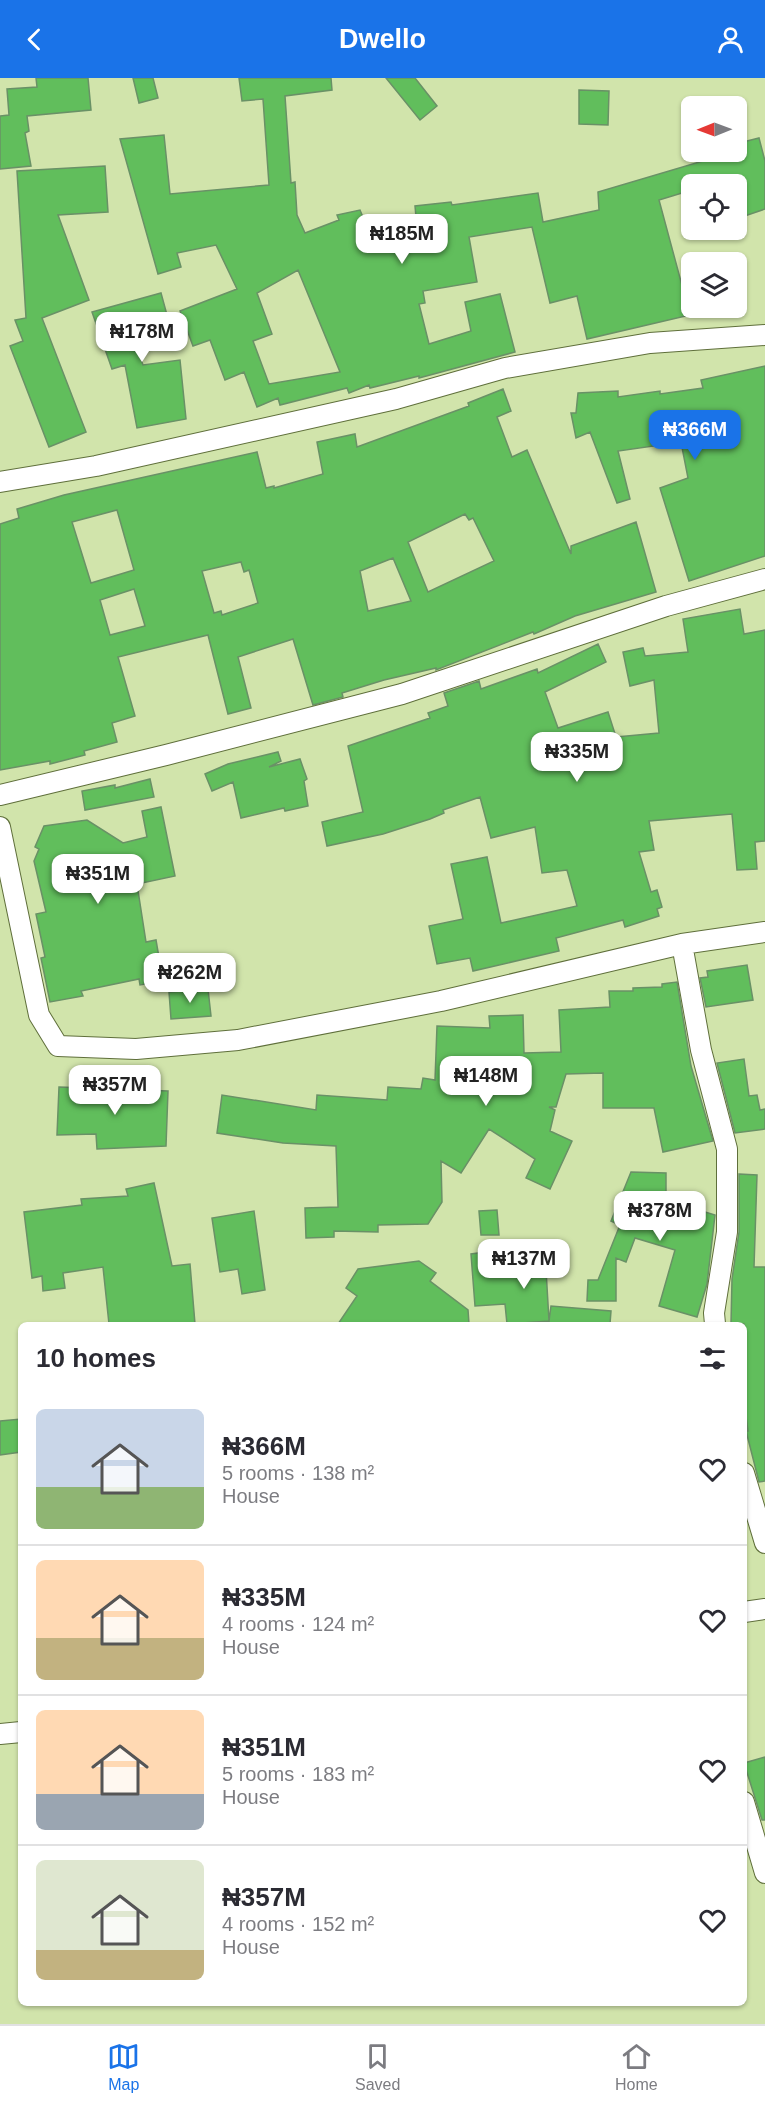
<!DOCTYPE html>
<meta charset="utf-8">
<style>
:root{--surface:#fff;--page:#f7f7f7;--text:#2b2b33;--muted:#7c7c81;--line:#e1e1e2;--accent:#1a73e8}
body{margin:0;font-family:Arial,sans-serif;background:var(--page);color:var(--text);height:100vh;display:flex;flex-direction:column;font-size:22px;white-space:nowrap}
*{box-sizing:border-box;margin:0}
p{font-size:20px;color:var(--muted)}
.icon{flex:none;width:33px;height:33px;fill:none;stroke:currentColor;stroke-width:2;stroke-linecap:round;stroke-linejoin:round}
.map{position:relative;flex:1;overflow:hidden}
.sheet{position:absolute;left:18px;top:1244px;width:729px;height:684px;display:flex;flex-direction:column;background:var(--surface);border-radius:9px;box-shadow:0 2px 4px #0004}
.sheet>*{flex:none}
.needle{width:39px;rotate:269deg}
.buttons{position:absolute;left:681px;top:18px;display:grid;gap:12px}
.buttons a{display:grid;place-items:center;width:66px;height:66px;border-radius:9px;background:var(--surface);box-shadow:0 2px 4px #0004;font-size:30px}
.price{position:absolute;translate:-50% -51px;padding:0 14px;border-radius:12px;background:#fff;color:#222;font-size:20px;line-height:39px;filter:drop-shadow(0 2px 3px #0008)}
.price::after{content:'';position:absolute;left:50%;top:36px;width:18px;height:14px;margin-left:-9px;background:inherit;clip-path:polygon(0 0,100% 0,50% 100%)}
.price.active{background:var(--accent);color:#fff}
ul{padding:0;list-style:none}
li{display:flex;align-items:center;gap:18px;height:150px;padding:0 18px}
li+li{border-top:2px solid var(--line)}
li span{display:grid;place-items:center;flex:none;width:168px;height:120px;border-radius:9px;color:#555}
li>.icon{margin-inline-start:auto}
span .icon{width:72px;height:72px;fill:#fffc;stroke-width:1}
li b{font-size:26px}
h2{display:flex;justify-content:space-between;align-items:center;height:72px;padding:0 18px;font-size:26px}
header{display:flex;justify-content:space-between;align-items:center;height:78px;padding:0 18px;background:var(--accent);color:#fff;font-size:27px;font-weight:700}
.menu{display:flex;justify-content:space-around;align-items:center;height:84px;border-top:2px solid var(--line);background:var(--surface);font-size:16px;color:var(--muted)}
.menu a{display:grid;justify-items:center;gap:3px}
.menu .active{color:var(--accent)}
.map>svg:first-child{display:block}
.building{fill:#61be5c;stroke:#699166;stroke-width:1.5;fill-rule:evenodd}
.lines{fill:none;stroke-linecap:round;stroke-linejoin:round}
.minor-casing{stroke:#5f6f3b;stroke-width:22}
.minor{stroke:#fff;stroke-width:20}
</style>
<header><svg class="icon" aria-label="back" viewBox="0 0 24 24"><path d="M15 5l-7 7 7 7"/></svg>Dwello<svg class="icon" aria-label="person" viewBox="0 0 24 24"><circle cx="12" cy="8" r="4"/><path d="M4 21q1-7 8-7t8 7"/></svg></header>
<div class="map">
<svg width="765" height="1946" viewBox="0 0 765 1946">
<rect width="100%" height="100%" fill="#d1e4ab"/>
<path class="building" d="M36 0H88L91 32 27 38 29 53 25 55 31 88 0 91V38L9 37 7 11 37 9Z
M133 0H153L158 20 139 25Z
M239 0H331L332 12 285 18 291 105 295 104 297 137 305 155 339 142 337 137 360 132 365 144 416 139 415 128 451 124 452 127 538 115 543 144 599 132 598 114 740 72 739 65 759 60 765 83V131L736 141V106H692V112L659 122 690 237 587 261 577 218 550 225 532 149 469 159 477 204 423 213 425 225 419 226 429 266 471 253 465 224 500 216 515 274 419 300V298L370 310 369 307 349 315 347 310 280 327 278 320 257 329 244 294 225 302 210 262 193 268 180 233 237 211 216 167 177 175 181 189 158 196 120 61 164 57 170 116 269 107 263 21 242 23ZM298 192 340 294 269 306 253 263 272 256 257 215Z
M386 0H415L437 28 420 42Z
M579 12 609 13 608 47 579 46Z
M105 88 108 134 58 137 89 222 42 240 86 354 49 369 10 268 23 263 15 242 26 240 17 93Z
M161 215 167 237 128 247 143 287 180 282 186 341 137 350 125 287 112 291 92 234Z
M765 288V478L689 503 660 410 688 400 681 364 618 373 630 421 617 425 590 354 576 360 571 335H576L578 315 618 313V319L660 313V316L703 310 701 302Z
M503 311 511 333 497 339 512 379 527 372 571 476V468L636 444 656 514 575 538 534 556 533 554 436 592V590L384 602 342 615 343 619 313 627 293 561 238 579 251 630 228 636 208 557 118 579 135 638 112 645 117 664 84 673 85 677 50 686V683L0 692V446L19 440 17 431 64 417 257 374 266 410 274 408V410L323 396 317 364 355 356 357 369 469 328 468 325ZM117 432 134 492 91 505 72 444ZM465 436 469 442 473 440 494 483 428 514 408 464ZM393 480 411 523 368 533 360 493ZM241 484 244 494 249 492 258 525 222 537 221 533 214 535 202 493ZM134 511 145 548 110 557 100 522Z
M740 531 744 556 765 552V763L755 764 757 791 737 792 732 736 649 743 654 772 639 774 651 814 657 812 662 829 657 831 659 838 625 849 623 842 556 860 559 873 473 893 470 880 437 886 429 848 463 841 451 786 487 779 501 845 577 828 567 792 542 795 535 749 491 760 480 719 443 732 444 735 430 741 383 756 327 768 322 744 363 734 348 668 430 640 428 635 448 628 444 615 479 603 481 611 537 591 538 595 598 566 606 584 545 614 558 650 608 634 616 659 659 655 654 602 630 608 623 574 643 570 645 578 688 574 683 541Z
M278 674 281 683 269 689 300 681 307 701 304 703 308 728 285 733 284 730 241 740 233 704 212 713 205 696 228 686Z
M150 701 154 719 85 732 82 713 115 707V710Z
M161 729 175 798 137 806 146 864 156 862 163 903 140 907 139 901 81 913 83 918 50 924 41 880 45 879 36 836 46 834 34 783 39 771 35 769 44 748 87 742 123 765 147 759 142 733Z
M747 887 753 922 706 929 700 900 708 899 707 893Z
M677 904 691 988 713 1063 663 1074 654 1030H603V995L566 996 556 1029H549L555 1032 550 1053 572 1063 550 1111 526 1100 535 1081 489 1051 461 1095 441 1083 442 1124 428 1146 378 1147V1154L334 1153V1159L306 1160 305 1130 338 1129 336 1068 283 1065 217 1055 222 1017 316 1032 317 1017 387 1022 388 1009 421 1011 423 1000 435 1002 437 948 490 950 489 938 523 937 524 975 561 974 559 932 610 929 609 913H633V910L662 909V906Z
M208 911 211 938 171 941 169 914Z
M744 981 749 1018 757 1017 760 1032 765 1031V1051L735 1055 717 985Z
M59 1009 168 1013 166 1068 97 1071 96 1056 57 1057Z
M631 1094 666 1095V1122L715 1137 707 1206 697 1239 659 1228 675 1172 635 1160 626 1184 616 1180V1223H587L588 1202H598L620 1147 611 1143Z
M739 1096 757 1097 754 1189H765V1403L759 1404 746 1353H748L744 1324V1246H731L732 1201 739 1154Z
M154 1105 172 1188 190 1186 195 1246H109L103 1189 63 1195 65 1210 43 1213 42 1198 32 1200 24 1134 82 1127 81 1121 128 1118 126 1111Z
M497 1132 499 1157H481L479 1133Z
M254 1133 265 1212 242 1216 238 1191 220 1194 212 1140Z
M500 1172V1177L545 1174 549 1243 551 1228 611 1233 610 1246H549V1243L507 1246 505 1226 475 1228 471 1176Z
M419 1183 436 1195 430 1203 468 1232 469 1246H338L357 1218 346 1210 358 1191Z
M21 1341V1374L0 1377V1343Z
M765 1679V1742H762L744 1685Z"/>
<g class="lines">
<defs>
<path id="minor" d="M0 404 96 388 396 321 505 290 650 265 765 257
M0 717 166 677 402 616 666 528 765 501
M0 749 39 937 58 968 136 971 238 962 441 923 682 866 765 854
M682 866 701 972 727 1071V1154L714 1235 715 1246
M744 1395 765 1465
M744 1534 765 1531
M0 1656 21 1654
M744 1724 765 1795"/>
</defs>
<use href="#minor" class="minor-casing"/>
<use href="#minor" class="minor"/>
</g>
</svg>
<div class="buttons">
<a><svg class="needle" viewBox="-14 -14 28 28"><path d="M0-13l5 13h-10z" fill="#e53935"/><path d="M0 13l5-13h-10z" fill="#7c7c81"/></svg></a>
<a><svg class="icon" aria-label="locate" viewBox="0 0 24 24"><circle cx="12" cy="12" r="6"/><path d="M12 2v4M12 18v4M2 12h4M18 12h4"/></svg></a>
<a><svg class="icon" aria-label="layers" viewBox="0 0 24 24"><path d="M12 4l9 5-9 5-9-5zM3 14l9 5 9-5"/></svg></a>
</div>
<b class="price" style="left:402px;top:187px">₦185M</b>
<b class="price" style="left:142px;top:285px">₦178M</b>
<b class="price active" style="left:695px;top:383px">₦366M</b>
<b class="price" style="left:577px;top:705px">₦335M</b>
<b class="price" style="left:98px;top:827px">₦351M</b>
<b class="price" style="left:190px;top:926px">₦262M</b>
<b class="price" style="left:486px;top:1029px">₦148M</b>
<b class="price" style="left:115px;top:1038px">₦357M</b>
<b class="price" style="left:660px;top:1164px">₦378M</b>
<b class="price" style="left:524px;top:1212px">₦137M</b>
<section class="sheet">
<h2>10 homes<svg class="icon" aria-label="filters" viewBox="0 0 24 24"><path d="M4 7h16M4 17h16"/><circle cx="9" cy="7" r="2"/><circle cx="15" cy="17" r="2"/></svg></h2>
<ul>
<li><span style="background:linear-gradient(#c9d6e8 65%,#8fb573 0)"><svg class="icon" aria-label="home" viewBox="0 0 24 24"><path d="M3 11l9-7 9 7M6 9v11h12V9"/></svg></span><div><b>₦366M</b><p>5 rooms · 138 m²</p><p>House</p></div><svg class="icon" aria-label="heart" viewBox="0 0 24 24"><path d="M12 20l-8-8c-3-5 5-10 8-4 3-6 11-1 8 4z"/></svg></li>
<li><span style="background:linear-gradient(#ffd9b3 65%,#c2b280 0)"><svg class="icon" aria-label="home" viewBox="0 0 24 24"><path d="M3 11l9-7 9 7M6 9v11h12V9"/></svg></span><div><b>₦335M</b><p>4 rooms · 124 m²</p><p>House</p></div><svg class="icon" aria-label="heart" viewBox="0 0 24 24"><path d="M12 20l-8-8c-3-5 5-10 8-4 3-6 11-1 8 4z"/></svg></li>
<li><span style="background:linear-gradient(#ffd9b3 70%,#9aa5b1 0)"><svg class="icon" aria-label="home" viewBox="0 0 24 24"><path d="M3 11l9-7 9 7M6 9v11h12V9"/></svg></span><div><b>₦351M</b><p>5 rooms · 183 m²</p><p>House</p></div><svg class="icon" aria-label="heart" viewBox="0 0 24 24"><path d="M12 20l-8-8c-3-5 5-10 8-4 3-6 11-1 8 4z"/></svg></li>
<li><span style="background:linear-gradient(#dfe7d0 75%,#c2b280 0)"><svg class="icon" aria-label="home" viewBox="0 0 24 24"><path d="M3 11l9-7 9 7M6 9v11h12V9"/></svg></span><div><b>₦357M</b><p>4 rooms · 152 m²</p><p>House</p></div><svg class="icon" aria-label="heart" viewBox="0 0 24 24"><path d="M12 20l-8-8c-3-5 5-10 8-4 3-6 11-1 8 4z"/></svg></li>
</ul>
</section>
</div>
<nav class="menu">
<a class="active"><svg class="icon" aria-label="map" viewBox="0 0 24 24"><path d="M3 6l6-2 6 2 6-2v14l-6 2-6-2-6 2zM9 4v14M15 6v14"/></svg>Map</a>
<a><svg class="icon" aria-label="saved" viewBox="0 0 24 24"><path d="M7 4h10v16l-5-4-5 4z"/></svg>Saved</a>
<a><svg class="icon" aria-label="home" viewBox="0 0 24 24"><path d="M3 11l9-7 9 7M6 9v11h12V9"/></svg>Home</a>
</nav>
